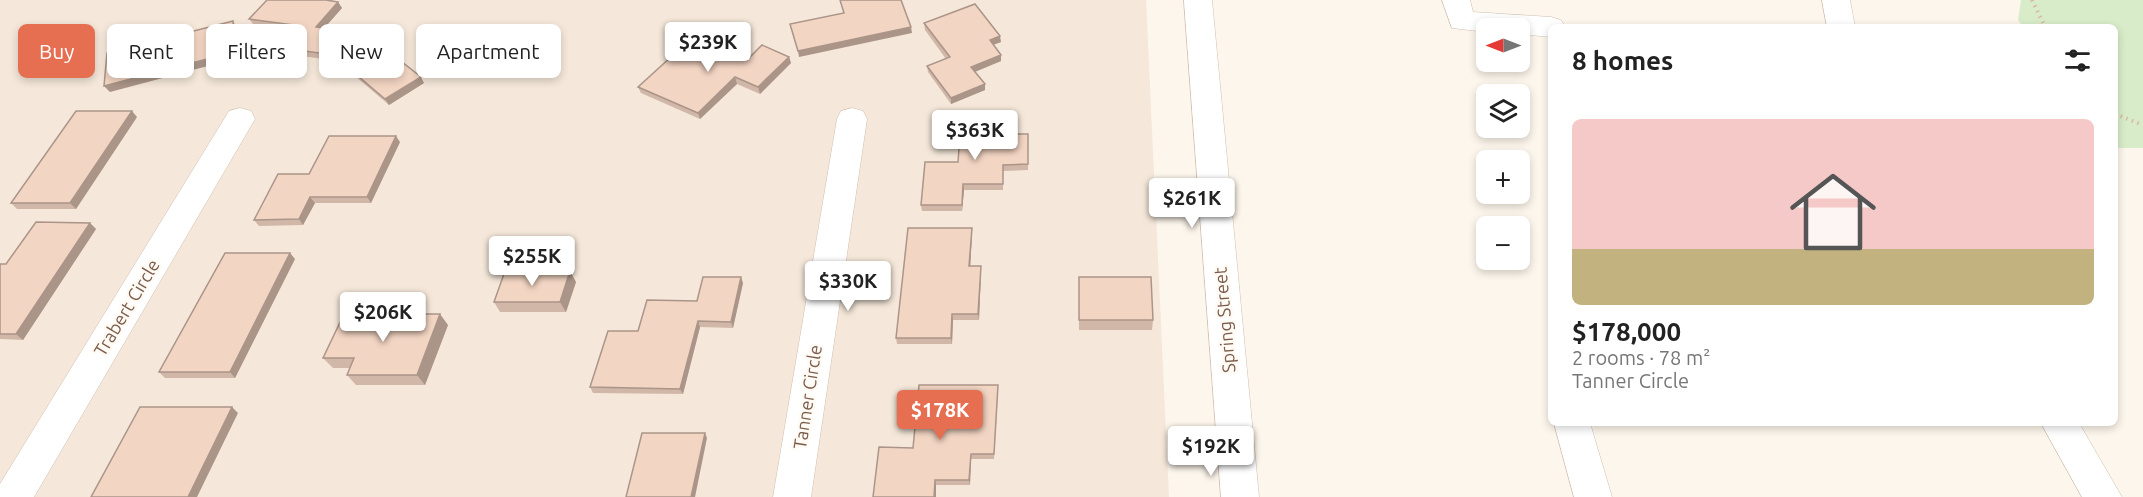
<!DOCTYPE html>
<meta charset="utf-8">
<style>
:root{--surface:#fff;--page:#f6f6f6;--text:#222;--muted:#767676;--line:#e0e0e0;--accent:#e76f51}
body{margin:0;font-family:Ubuntu,sans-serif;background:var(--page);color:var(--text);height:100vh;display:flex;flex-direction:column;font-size:22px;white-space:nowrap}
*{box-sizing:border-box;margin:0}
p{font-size:20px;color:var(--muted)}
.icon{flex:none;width:33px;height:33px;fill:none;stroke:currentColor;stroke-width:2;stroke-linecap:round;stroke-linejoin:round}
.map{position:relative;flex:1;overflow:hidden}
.drawer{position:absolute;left:1548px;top:24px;width:570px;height:402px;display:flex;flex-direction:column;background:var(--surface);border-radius:9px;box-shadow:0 3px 9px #0003}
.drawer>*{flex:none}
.top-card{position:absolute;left:18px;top:24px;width:570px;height:54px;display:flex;gap:12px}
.needle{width:39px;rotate:270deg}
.controls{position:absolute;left:1476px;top:18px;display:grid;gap:12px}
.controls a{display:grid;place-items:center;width:54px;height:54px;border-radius:9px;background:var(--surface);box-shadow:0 3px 9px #0003;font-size:30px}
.price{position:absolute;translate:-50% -51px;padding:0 14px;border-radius:6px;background:#fff;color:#222;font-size:20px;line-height:39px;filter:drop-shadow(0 2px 3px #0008)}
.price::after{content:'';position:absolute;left:50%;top:36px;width:18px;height:14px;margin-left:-9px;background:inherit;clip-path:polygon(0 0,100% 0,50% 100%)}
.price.current{background:var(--accent);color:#fff}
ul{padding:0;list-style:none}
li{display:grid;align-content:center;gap:12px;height:318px;padding:0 24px}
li+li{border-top:2px solid var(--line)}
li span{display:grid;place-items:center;height:186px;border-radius:9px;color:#555}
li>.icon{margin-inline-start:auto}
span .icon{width:108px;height:108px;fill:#fffc;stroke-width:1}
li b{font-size:26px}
h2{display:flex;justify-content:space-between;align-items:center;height:72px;padding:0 24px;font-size:26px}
.tag{padding:0 21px;border-radius:9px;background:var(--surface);box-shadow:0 3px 9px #0003;font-size:21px;line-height:54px}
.tag.current{background:var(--accent);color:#fff}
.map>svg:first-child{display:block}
.residential{fill:#f5e8da}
.green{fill:#d8ecc9}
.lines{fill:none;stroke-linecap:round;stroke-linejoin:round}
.minor-casing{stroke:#d1beb0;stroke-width:1}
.path{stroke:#d9b8a5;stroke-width:4;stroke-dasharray:1.5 4.5;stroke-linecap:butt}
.minor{fill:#fff;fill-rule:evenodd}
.wall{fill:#d1b7a8}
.shaded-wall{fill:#aa9588}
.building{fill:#f3d5c3;stroke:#aa9588;stroke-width:1.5}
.labels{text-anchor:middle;stroke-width:5;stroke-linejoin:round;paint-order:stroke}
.street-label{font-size:18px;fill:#7a5c4d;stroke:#fffaf3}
</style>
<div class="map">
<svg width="2143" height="497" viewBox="0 0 2143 497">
<rect width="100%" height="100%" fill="#fdf6ec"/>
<path class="residential" d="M0 0H1146L1169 497H0Z"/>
<path class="green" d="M2021 0H2143V148H2115V27H2023L2018 20Z"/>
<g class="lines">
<defs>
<path id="minor" d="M1184 0H1212L1259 497H1221Z
M1442 0H1470L1473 12 1551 17 1561 20 1565 27H1551V37L1520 34V28H1486V32L1452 28Z
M1822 0H1850L1855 27H1827Z
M240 108 251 111 255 119 34 497H0V484L229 111Z
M852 108 863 111 867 119 811 497H773L837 119 841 111Z
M1554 423H1590L1612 497H1574Z
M2041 423H2079L2122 497H2082Z"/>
</defs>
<use href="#minor" class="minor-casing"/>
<path class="path" d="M2032 0 2045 27
M2115 114 2143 125"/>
<use href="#minor" class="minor"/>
</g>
<path class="wall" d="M267 0H330L338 2 342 8 324 28 342 37 323 59 280 53 275 47 290 30 254 25 249 19Z
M924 23 1001 42 993 45 1001 55V61L975 72 985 84V90L951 104 928 72 927 66 946 59 925 30Z
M331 53 424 83 389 105 335 59Z
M789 57 791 63 760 94 737 84 700 119 641 93 638 87 747 60Z
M137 117 76 209H17L11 203Z
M1012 125V134H1028V170L1003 171V190H964L962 211H922L921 205 958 162Z
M400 142 371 203H315L303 225 259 226 254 220 309 174Z
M90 223 96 229 23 340 0 339V264H6Z
M972 234 970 266 981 272 979 320H953L952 344H897L896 338Z
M295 259 235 378H165L159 372Z
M1079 277 1153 320 1152 330H1079Z
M576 282 566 312H500L494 302Z
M743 283 733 328 700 327 683 394 593 393 590 387 638 331 697 301Z
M448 325 425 385H356L347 375 350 368H333L323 358Z
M998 391 994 459H971L970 485H936L913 448Z"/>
<path class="shaded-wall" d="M338 2 342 8 320 33 316 27Z
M233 21 237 28 238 58 110 92 104 86Z
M911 27 912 33 799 57 798 51Z
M338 30 342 37 323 59 319 53Z
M1000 36 1001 42 990 46V40Z
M1001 55V61L972 73 971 67Z
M789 57 791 63 760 94 758 87Z
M421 77 424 83 389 105 385 99Z
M735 77 737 84 700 119 698 113Z
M985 84V90L951 104V98Z
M132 111 137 117 76 209 70 203Z
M396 136 400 142 371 203 367 197Z
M963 184 964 190 962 211V205Z
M310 197 315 203 303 225 299 219Z
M90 223 96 229 23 340 16 334Z
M972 228V234L970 272 969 266Z
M290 253 295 259 235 378 230 372Z
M981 266V272L979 320 978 314Z
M570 271 576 282 566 312 560 302Z
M741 277 743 283 733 328 731 322Z
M440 314 448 325 425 385 417 375Z
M952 314 953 320 952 344 951 338Z
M698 321 700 327 683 394 680 389Z
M232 407 238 413 197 497H188Z
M705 433 707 438 695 497H691Z
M971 454V459L970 485 969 480Z
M935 480 936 485V497H934Z"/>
<path class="building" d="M267 0H326L338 2 316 27 338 30 319 53 275 47 294 25 249 19Z
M840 0H901L911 27 798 51 790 24 844 13Z
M975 4 1000 36 990 40 1001 55 971 67 985 84 951 98 927 66 950 57 924 23Z
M233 21 234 52 104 86 107 53Z
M365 33 421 77 385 99 331 53Z
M693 37 747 60 762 45 789 57 758 87 735 77 698 113 638 87Z
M76 111H132L70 203H11Z
M1012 119 1011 134H1028V164L1003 165V184H963L962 205H921L925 162H958L961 120Z
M329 136H396L367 197H310L299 219 254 220 278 174H309Z
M36 222 90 223 16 334H0V264H6Z
M908 228H972L969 266H981L978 314H952L951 338H896Z
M225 253H290L230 372H159Z
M505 271H570L560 302H494Z
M703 277H741L731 322 698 321 680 389 590 387 608 331H638L647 300 697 301Z
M1079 277H1151L1153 320H1079Z
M344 314H440L417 375H347L354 358H323Z
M919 385H998L994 454H971L969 480H935L934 497H873L879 447 913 448Z
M140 407H232L188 497H91Z
M642 433H705L691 497H626Z"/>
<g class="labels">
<g class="street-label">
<text transform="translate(127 308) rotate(-59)" y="6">Trabert Circle</text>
<text transform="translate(1225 320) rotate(-95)" y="6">Spring Street</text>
<text transform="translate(808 397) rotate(-81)" y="6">Tanner Circle</text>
</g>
</g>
</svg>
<div class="controls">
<a><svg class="needle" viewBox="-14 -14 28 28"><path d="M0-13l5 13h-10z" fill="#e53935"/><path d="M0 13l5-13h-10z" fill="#767676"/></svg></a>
<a><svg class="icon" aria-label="layers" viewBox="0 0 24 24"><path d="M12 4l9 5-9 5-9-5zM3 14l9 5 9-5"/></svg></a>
<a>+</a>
<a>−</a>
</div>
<b class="price" style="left:708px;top:73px">$239K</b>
<b class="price" style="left:975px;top:161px">$363K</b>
<b class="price" style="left:1192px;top:229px">$261K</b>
<b class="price" style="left:532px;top:287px">$255K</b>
<b class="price" style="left:848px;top:312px">$330K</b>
<b class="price" style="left:383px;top:343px">$206K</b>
<b class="price current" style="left:940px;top:441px">$178K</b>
<b class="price" style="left:1211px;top:477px">$192K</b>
<div class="top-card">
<a class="tag current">Buy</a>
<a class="tag">Rent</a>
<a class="tag">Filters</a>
<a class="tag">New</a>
<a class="tag">Apartment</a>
</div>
<section class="drawer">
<h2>8 homes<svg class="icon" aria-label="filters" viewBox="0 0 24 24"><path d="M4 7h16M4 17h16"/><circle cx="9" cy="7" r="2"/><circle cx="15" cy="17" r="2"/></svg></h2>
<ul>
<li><span style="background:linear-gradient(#f6c9c9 70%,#c2b280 0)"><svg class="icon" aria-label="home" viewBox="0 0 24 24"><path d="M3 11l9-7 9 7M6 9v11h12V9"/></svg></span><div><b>$178,000</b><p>2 rooms · 78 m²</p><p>Tanner Circle</p></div></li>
</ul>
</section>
</div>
